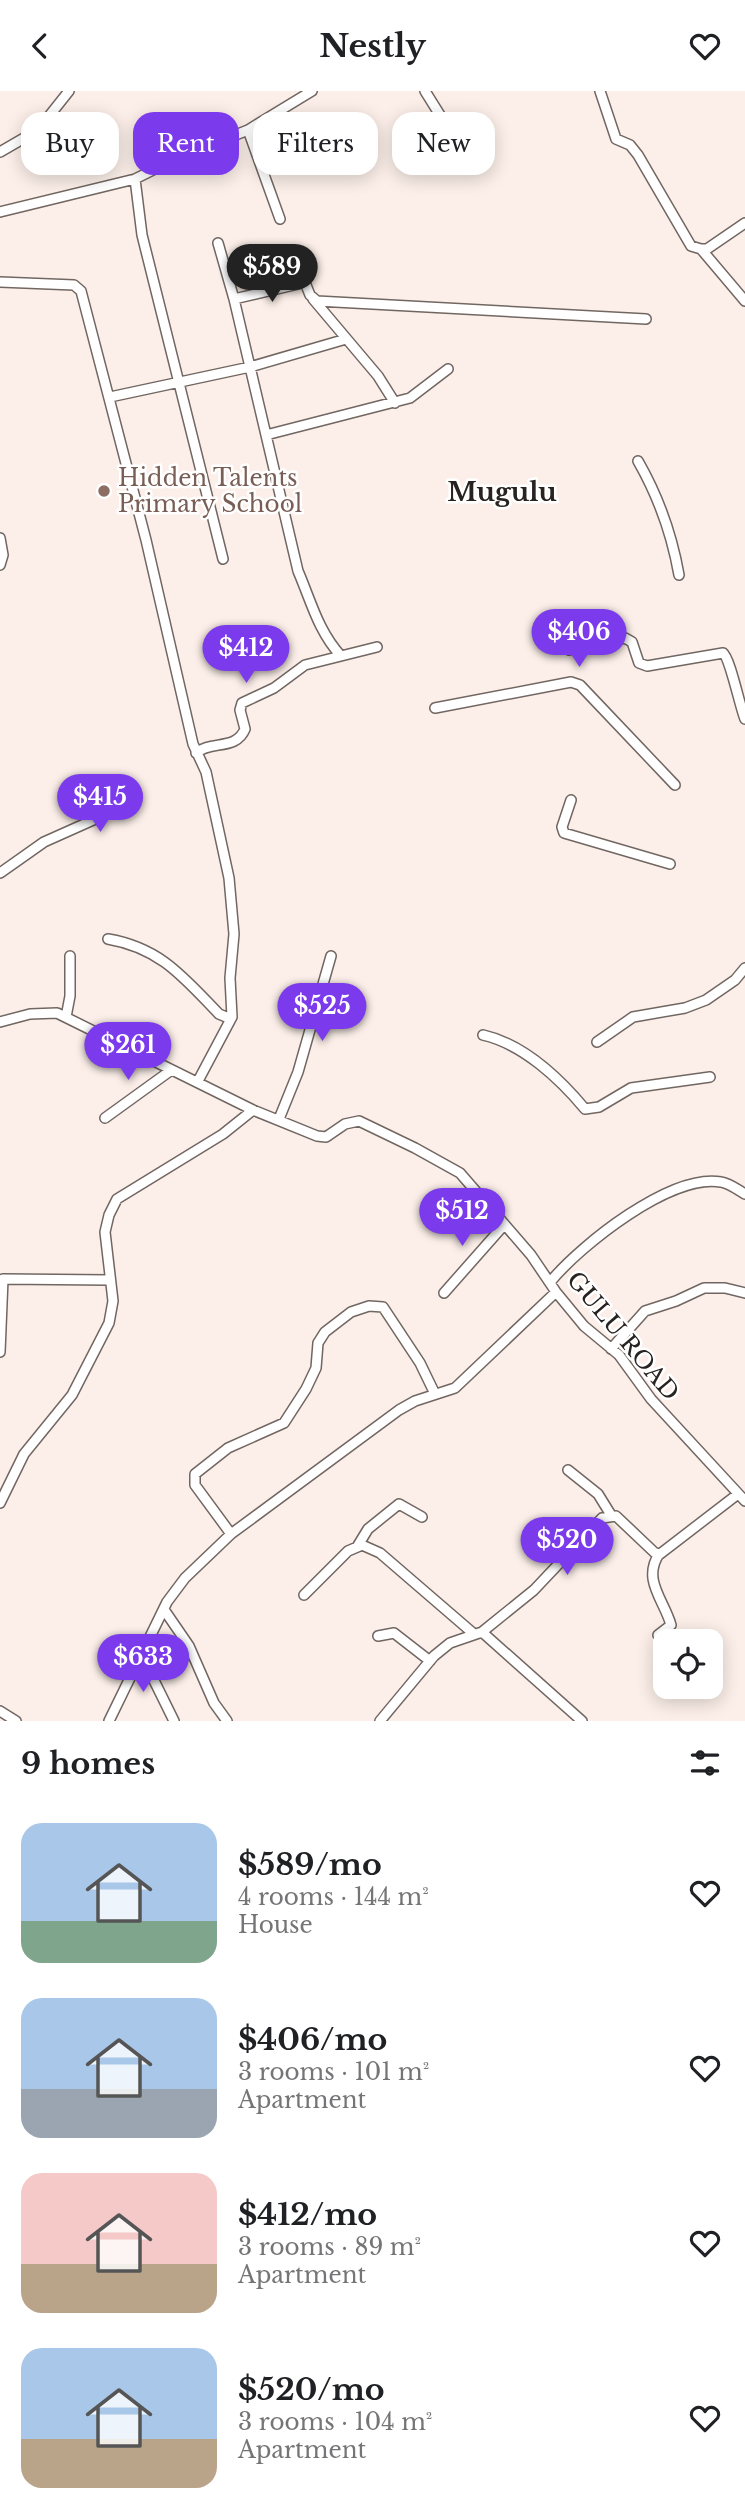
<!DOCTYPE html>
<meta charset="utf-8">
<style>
:root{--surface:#fff;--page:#f6f6f6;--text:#202124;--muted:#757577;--accent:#7c3aed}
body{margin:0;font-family:"Libre Baskerville",serif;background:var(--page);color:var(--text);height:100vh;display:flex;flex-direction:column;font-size:26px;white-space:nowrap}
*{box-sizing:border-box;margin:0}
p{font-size:23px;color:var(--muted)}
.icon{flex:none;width:38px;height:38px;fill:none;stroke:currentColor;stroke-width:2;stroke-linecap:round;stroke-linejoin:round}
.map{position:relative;height:1630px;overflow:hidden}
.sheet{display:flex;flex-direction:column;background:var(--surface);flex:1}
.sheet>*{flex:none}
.banner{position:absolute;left:21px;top:21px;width:704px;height:63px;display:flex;gap:14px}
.buttons{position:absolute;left:653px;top:1538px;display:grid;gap:14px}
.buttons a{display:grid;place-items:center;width:70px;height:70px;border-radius:14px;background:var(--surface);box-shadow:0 4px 18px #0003;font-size:35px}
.price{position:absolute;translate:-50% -60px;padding:0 16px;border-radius:24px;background:var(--accent);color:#fff;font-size:23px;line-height:46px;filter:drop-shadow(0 2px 4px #0008)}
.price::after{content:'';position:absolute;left:50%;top:42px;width:21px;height:16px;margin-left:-10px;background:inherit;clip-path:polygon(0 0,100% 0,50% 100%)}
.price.on{background:#222;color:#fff}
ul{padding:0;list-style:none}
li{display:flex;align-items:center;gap:21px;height:175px;padding:0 21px}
li span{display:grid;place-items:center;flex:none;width:196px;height:140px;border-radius:21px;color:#555}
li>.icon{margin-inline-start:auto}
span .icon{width:84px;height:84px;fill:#fffc;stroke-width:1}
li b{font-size:30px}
h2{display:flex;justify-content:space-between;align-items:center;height:84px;padding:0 21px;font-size:30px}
.pill{padding:0 24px;border-radius:21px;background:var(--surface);box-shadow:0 4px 18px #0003;font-size:24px;line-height:63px}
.pill.on{background:var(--accent);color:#fff}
header{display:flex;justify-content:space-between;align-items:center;height:91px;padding:0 21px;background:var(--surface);font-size:32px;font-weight:700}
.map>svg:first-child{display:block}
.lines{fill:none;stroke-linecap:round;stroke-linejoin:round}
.minor-casing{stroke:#716661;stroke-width:12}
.minor{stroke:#fff;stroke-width:9}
.education-dot{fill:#8d6e63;stroke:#fff;stroke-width:2.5}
.labels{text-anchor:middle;stroke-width:5;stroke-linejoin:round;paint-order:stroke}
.education-label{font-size:23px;fill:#785e54;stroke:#fff;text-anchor:start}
.street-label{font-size:23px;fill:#282321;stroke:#fff}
.quarter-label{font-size:26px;font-weight:bold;fill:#282321;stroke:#fff}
</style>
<header><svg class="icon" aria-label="back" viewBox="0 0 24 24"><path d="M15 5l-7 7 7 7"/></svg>Nestly<svg class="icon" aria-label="heart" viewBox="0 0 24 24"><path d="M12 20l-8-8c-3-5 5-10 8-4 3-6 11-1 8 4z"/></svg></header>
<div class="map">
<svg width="745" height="1630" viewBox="0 0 745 1630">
<rect width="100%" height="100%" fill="#fcefe9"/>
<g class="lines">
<defs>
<path id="minor" d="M425 0 463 61
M600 0 616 48 630 54 638 64 691 155 701 158 745 210
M248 39 280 128
M0 61 38 39 69 0
M135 88 142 144 223 468
M0 121 135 88 171 70 248 39 312 0
M218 152 234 208 298 480C311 510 318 540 341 565L377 556
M701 158H707L745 132
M300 179 310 204 317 210 646 228
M0 191 74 194 81 200 146 449 193 653 206 681 229 787 234 843 230 887 232 926 198 990
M234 208 298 193
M313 208 378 285 395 312
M110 306 250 276 346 248
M266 344 410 307 448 278
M638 370C658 405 672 444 679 484
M0 447 3 464 0 474
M569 559 625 547 632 551 639 572 647 575 723 562C730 567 740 616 745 628
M435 617 571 591 580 594 675 694
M196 662C211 649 236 660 245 638L240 619 242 612 274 597 305 574 341 565
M571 709 562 736 564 742 670 773
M0 782 44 751 100 726 109 697
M108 848C161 857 184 887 219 923L231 928
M66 926 70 905V865
M0 931 30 923 57 922 253 1019 317 1045 326 1046 345 1033 359 1030 415 1057 460 1082 531 1164 556 1201 584 1235 619 1264 651 1308 745 1410
M483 944C523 953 560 988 585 1018L599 1016 631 997 710 986
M597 951 633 926 685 917 706 909 735 889 745 877
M105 1027 170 980
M279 1028 298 981 331 865
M551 1190C581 1154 671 1082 721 1091 729 1092 738 1099 745 1103
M444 1202 504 1134
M611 1258 645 1220 676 1210 704 1197H725L745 1202
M0 1261 3 1188 109 1189
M568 1379 598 1403 611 1424
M0 1412 24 1363 72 1304 109 1232 113 1210 105 1141 109 1124 117 1108 223 1043 253 1019
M231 1443 195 1394V1383L228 1357 284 1332 306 1298 316 1277 318 1252 325 1241 351 1221 369 1215 383 1216 420 1272 435 1303
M357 1456 368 1438 399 1413 422 1426
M304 1504 348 1460 362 1454 380 1462 474 1543
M165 1520 189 1555 214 1612 227 1630
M482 1541 582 1630
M658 1544 671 1534C664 1509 642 1489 659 1463
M378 1545 394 1542 430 1570
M141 1563 174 1630
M0 1620 16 1630
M109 1630 167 1511 185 1487 231 1443 399 1319 415 1310 455 1297 556 1201
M380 1630 434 1565 450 1552 482 1541 534 1499 602 1427 616 1425 655 1462 660 1463 738 1403"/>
</defs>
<use href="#minor" class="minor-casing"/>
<use href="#minor" class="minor"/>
</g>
<circle class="education-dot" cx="104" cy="400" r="7"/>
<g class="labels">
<g class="education-label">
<text x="118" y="395">Hidden Talents<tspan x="118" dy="26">Primary School</tspan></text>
</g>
<g class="street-label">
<text transform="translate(623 1245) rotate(50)" y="8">GULU ROAD</text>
</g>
<g class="quarter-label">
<text x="502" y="410">Mugulu</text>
</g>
</g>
</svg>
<div class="buttons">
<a><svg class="icon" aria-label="locate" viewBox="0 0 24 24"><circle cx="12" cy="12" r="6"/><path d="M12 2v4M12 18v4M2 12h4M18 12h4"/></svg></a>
</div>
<b class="price on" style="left:272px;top:213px">$589</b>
<b class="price" style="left:579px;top:578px">$406</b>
<b class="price" style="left:246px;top:594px">$412</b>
<b class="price" style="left:100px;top:743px">$415</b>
<b class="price" style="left:322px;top:952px">$525</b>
<b class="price" style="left:128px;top:991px">$261</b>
<b class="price" style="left:462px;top:1157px">$512</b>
<b class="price" style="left:567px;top:1486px">$520</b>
<b class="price" style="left:143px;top:1603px">$633</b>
<div class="banner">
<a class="pill">Buy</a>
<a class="pill on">Rent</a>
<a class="pill">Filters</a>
<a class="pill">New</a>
</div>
</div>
<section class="sheet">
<h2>9 homes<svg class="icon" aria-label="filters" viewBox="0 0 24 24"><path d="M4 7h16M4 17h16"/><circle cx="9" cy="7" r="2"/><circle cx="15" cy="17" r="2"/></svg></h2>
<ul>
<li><span style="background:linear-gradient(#a9c7e8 70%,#7fa58c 0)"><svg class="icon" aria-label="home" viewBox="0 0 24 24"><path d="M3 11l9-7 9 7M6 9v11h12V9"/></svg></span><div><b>$589/mo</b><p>4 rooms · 144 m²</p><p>House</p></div><svg class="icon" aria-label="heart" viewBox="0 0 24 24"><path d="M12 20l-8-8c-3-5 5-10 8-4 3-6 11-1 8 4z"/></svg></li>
<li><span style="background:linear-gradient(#a9c7e8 65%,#9aa5b1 0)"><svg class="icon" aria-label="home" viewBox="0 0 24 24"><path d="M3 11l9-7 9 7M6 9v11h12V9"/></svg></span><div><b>$406/mo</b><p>3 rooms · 101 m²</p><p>Apartment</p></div><svg class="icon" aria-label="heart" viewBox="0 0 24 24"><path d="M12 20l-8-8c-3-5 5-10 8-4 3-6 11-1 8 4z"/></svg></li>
<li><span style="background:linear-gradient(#f6c9c9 65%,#b9a48a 0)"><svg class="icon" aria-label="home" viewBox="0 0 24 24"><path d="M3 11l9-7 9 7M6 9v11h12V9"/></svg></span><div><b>$412/mo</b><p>3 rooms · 89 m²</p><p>Apartment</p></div><svg class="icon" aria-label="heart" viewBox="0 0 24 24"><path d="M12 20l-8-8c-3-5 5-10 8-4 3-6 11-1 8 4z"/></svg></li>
<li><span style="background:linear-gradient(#a9c7e8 65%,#b9a48a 0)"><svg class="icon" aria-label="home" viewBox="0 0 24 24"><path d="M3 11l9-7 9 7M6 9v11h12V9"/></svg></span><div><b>$520/mo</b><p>3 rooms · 104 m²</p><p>Apartment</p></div><svg class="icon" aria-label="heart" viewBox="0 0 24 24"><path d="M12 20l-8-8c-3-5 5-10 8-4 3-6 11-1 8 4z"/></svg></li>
</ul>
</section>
